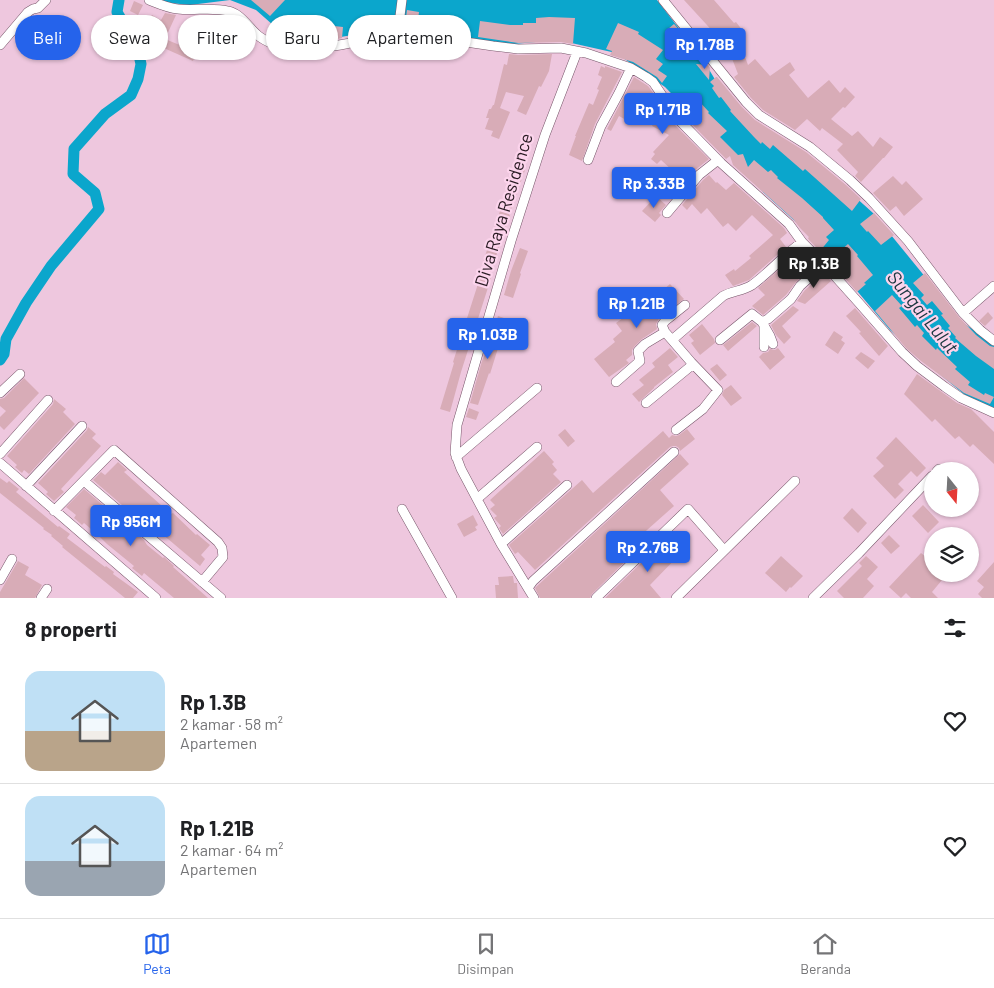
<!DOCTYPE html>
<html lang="id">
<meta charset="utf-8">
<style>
:root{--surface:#fff;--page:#f2f2f2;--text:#202124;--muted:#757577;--line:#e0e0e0;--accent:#2563eb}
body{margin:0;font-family:Barlow,sans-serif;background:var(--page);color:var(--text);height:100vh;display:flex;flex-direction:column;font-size:19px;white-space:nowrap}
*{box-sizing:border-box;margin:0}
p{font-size:16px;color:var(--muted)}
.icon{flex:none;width:28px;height:28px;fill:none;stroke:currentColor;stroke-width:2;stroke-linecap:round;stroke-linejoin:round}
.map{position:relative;height:598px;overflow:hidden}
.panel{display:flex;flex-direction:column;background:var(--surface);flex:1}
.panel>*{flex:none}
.top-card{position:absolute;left:15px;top:15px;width:500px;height:45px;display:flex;gap:10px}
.needle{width:32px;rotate:162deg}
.controls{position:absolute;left:924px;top:462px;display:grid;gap:10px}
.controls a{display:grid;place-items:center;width:55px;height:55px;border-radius:50%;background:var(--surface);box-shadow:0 1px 4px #0004;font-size:25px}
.price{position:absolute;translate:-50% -42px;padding:0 11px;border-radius:5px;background:var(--accent);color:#fff;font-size:16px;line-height:32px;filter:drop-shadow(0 1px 2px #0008)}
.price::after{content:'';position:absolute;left:50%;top:30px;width:15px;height:11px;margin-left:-8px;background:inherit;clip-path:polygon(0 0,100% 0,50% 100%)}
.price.current{background:#222;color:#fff}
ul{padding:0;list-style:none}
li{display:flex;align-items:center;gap:15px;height:125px;padding:0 25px}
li+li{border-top:1px solid var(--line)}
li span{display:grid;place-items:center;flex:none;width:140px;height:100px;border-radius:15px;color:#555}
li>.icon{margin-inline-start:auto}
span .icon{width:60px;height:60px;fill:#fffc;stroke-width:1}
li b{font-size:21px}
h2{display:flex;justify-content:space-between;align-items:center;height:60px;padding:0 25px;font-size:21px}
.chip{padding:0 18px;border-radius:22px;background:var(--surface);box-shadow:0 1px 4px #0004;font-size:18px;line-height:45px}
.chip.current{background:var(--accent);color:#fff}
.tabs{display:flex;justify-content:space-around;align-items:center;height:70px;border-top:1px solid var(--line);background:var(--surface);font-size:14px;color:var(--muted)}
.tabs a{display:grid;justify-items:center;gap:2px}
.tabs .current{color:var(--accent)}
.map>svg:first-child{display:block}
.water{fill:#0ba6cc}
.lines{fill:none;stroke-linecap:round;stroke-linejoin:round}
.canal{stroke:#0ba6cc;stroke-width:11}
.building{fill:#d8acb7}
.street-casing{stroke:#77566a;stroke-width:10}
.street{stroke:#fff;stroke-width:9}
.labels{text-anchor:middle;stroke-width:4.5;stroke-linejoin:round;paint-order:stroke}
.street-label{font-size:18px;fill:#281a22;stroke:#fcd4ec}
.water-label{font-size:19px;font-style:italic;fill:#1a363f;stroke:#fcd4ec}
</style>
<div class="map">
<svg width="994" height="598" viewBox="0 0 994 598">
<rect width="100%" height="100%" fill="#eec7de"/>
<path class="water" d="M159 0H657L704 61 723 93 737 110 833 177 873 213 962 322 994 344V409L965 395 926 363 890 330 858 292 798 224 764 193 717 140 665 87 616 53 558 40 503 45 375 26 352 35 330 39 312 35 295 34 273 25 256 10 230 0 190 5 170 3Z"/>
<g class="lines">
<path class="canal" d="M0 360 4 354 6 339 26 303 51 266 99 209 95 193 73 174 74 149 105 114 131 95 138 79 141 64 137 46 117 12 119 0"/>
</g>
<path class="building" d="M251 0H285L270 16Z
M684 0H714L734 23 736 22 743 31 737 35 748 65 755 59 770 76 790 62 795 70 789 75 808 98 829 80 840 93 845 87 855 97 845 108 843 107 831 119 852 136 858 131 873 147 880 137 893 147 884 158H883L861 182 855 176 858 172 837 150 843 144 822 128 820 131 807 119 795 130 763 110 751 98 734 77 738 74 726 43 723 45 717 36Z
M134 1 143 5 138 15 130 11Z
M407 10 419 12 417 28 405 26Z
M165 13 176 15 165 39 182 46 194 17 208 23 193 61 157 45 156 48 140 41 152 15 161 20Z
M549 17 575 18 573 44 561 42 518 43 478 37 480 21 510 25H523V23H536V18Z
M618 23 639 32 638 34 663 50 656 59 663 64 658 70 667 76 662 83 657 77 633 62 610 55 612 51 606 49Z
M674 24 684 35 677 40 668 29Z
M334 26 343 27 342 38 332 40Z
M509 54 518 55 552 54 549 71 541 87 539 86 526 115 517 111 524 96 506 92 500 108 510 112 499 139 491 136 493 131 485 129 489 118H486L489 109H491L493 105H494L504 64 507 65Z
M696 64 708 65 710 68 709 80Z
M601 66 605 68V66L622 72 595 124 582 161 569 155 576 136H575L589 103 593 105 599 90 597 89 602 77 598 75Z
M634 77 648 86 654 94 651 98 660 104 674 124 709 159 694 171 677 192 665 180 673 171 661 160 657 164 651 159 655 154 653 152 669 135 652 126 655 120 633 106 626 120 619 116 611 131 607 129Z
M716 77H717L741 106 755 120 806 152 846 185 861 199 852 211 805 169 803 171 773 145 770 149 762 142 761 144 754 137 730 111 731 110 721 97 719 98 712 88 714 86 710 82Z
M685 97 692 104 697 99 709 112 708 113 727 131 720 137 738 155 743 154 748 167 754 160 768 172 771 170 778 177 777 178 802 198 823 217V218L834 230 826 237 829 240 820 251 809 240 808 238 809 237 800 228 793 219 733 165 730 156 726 159 684 116 677 105Z
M514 166 525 170 509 215H510L490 274 492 275 461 372 450 412 440 409 454 363 453 362 484 265H482L502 205H501Z
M709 175 716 183 717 182 726 190 734 183 784 228 787 233 780 239 786 247 749 280 733 286 725 275 734 269 735 271 751 258 749 256 773 235 752 215 736 231 728 223 723 227 707 208 701 214 692 204 687 210 682 205 703 180Z
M893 176 902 185 906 181 923 199 904 216 896 206 890 211 873 193Z
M656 196 666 205 659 213 661 215 655 222 642 211Z
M874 213 894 235 881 245 868 231 867 232 860 224Z
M848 244 858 255 857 256 873 275 864 283 866 284 857 292 825 256 835 247 839 252Z
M520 248 528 251 520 273 521 274 513 298 504 295 511 271Z
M801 250 815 264 796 282 786 295 763 315 752 306 765 295 758 288Z
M824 273 831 281 805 304 797 301 805 290Z
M925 273 959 317 976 335 990 346 994 347V369L976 356 955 338 956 337 948 328 950 326 941 315 943 314 932 301 927 305 921 298 924 295 913 283Z
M670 284 684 299 660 317 656 324 657 329 642 339 634 347 632 350V355L626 360 629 363 609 377 594 359 615 342 613 339 622 331 616 323 641 305 660 287 663 290Z
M892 295 902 306 899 308 915 327 917 325 924 333 922 336 936 350 937 348 957 367 955 369 970 382 968 385 984 395 985 393 994 397 990 404 964 393 921 361 906 348 875 311Z
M793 306 799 310 782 326 791 337 784 344 776 335 771 325Z
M855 308 888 346 880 355 879 356 859 333 861 332 846 316Z
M988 312 993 318 985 326 979 321Z
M498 316 507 319 490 374 489 373 478 405 470 403 482 361 488 347Z
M752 322 757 326 728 351 723 345Z
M702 324 714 339 715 343 700 355 691 343 694 341 689 335Z
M834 331 843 337 841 340 845 343 838 354 825 345Z
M670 348 678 357 668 365 673 372 654 387V388L639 402 632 394 644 385 639 380 655 367 652 363Z
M778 348 785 357 770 370 759 357 763 353 768 352 770 349 775 350Z
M861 352 875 361 868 369 855 358Z
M717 364 727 375 720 381 710 369Z
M917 374 957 403 971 409 994 432V464L973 444 970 447 959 436 955 439 935 419 932 422 904 394Z
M24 378 39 393 4 430 0 426V417L6 411 0 406V399L4 398Z
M731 385 742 398 731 406 722 395 724 390Z
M54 399 66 409 63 412 75 424 29 474 24 470 22 473 15 467 17 465 7 456 53 404Z
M469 408 479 412 476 420 466 417Z
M88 427 96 434 92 438 101 446 61 489 64 492 54 501 46 494 48 492 38 483 87 430Z
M565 429 575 441 568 447 558 435Z
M687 429 695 439 680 451 679 448 676 446H673L670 447 535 570 518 552 515 554 509 545 582 480 593 493 663 431 669 438 672 435 676 436 679 435Z
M896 437 926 468 917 477 911 471 898 484 904 490 895 499 873 476 884 466 876 458Z
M544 451 554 462 552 464 557 470 553 474 561 482 503 534 499 528 501 526 494 518 497 516 490 509 495 505 490 500Z
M680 454 689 464 660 490 674 506 638 538 643 544 592 594 590 598H540L535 588 537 586Z
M118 462 127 470 124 472 171 514 173 513 196 535 197 534 210 545 201 555 205 559 200 566 155 528 152 531 93 480 101 472 105 475Z
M0 478 7 483 9 481 19 489 16 492 58 527 59 526 70 534 67 538 105 567 106 566 114 572 113 574 138 592 133 598H125L62 547 63 546 51 536 52 535 43 529 44 528 0 493Z
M84 489 144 540 147 545 163 558 164 557 174 566 173 567 208 598H174L144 573 142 576 132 568 134 566 107 544 98 535 84 523 82 525 74 518 76 515 66 507Z
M923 505 939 522 928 533 912 516Z
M852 508 867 523 858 533 843 518Z
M473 515 478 525 475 527 477 530 464 537 457 524Z
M889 535 900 546 891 554 881 543Z
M668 537 683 551 650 585 661 598H605Z
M932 549V574H947L932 592 938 598H911L906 593 901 598 889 587 921 553 926 557Z
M781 556 803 576 791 588 790 587 786 592 765 573Z
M866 556 878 567 867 579 874 586 863 598H844L837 591 862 566 859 563Z
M18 561 29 567 25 575 42 585 35 598H0V592Z
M994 562V598H982L978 594 984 587 977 581Z
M513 576 514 583H517L518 598H496L495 585H499L498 577Z"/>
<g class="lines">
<defs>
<path id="street" d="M149 0C159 4 168 8 178 9 194 11 212 7 228 11 242 14 249 29 260 37 288 57 333 47 364 40L372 29 378 28 398 32 493 46 518 49 561 48 586 53 631 68 646 77 653 82 679 120 721 163 789 224 802 242 824 264 859 303 902 352 917 366 945 387 961 398 994 413
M663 0 746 102 759 115 810 147 850 180 869 198 908 241 963 313 980 330 994 341
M398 32 402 0
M0 45 28 12 33 9 38 8 46 0
M588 160 601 126 619 93 631 68
M667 213 699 175 718 160
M963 313 994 286
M762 322 770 336 773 344
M665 332 662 325 665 321 685 305
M720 340 752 314 762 322 768 319 791 299 800 286 824 264
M764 347V327
M616 382 640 361 638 351 645 344 665 332 672 340
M0 393 20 374
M646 403 691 366V362L672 340 723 296C732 291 743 291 752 285 770 272 784 255 802 242
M676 430 703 409 718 390 691 362
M0 454 48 400
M456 457 537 388
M0 463 156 598
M937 471 939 469
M84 481 221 598
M26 486 82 426
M477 499 537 447
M402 509 452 598
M54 511 114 450 218 542 222 548 223 557 202 582
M501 544 567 485
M0 580 12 559
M528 588 533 581 674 452
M41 598 47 589
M534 598 501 544 461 469 455 453 457 425 511 241 545 135 577 52
M596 598 688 509 724 550
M676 598 795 481
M813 598 859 553 932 476"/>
</defs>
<use href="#street" class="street-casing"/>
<use href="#street" class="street"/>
</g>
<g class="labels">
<g class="street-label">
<text transform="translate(504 210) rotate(-73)" y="6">Diva Raya Residence</text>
</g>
<g class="water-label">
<text transform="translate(923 312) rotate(51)" y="7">Sungai Lulut</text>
</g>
</g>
</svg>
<div class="controls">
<a><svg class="needle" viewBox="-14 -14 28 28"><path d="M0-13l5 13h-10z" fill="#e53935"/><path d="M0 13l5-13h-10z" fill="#757577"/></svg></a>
<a><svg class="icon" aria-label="layers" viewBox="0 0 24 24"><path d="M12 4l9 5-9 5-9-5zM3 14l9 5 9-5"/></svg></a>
</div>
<b class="price" style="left:705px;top:70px">Rp 1.78B</b>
<b class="price" style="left:663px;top:135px">Rp 1.71B</b>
<b class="price" style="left:654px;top:209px">Rp 3.33B</b>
<b class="price current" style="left:814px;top:289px">Rp 1.3B</b>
<b class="price" style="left:637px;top:329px">Rp 1.21B</b>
<b class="price" style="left:488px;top:360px">Rp 1.03B</b>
<b class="price" style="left:131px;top:547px">Rp 956M</b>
<b class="price" style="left:648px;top:573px">Rp 2.76B</b>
<div class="top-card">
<a class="chip current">Beli</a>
<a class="chip">Sewa</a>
<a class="chip">Filter</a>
<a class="chip">Baru</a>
<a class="chip">Apartemen</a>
</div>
</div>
<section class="panel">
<h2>8 properti<svg class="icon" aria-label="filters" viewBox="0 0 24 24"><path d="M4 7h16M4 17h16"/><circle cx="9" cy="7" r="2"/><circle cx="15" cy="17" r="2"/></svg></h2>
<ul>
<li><span style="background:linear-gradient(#bfe0f5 60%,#b9a48a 0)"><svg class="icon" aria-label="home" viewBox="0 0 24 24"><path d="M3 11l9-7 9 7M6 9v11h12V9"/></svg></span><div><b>Rp 1.3B</b><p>2 kamar · 58 m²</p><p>Apartemen</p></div><svg class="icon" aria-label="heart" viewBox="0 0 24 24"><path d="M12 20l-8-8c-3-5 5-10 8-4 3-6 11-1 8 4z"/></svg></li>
<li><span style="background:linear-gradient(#bfe0f5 65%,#9aa5b1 0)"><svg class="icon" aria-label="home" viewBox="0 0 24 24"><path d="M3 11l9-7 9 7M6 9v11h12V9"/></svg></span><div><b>Rp 1.21B</b><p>2 kamar · 64 m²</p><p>Apartemen</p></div><svg class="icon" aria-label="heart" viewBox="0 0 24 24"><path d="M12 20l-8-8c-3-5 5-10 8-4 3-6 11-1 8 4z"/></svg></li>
</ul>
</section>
<nav class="tabs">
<a class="current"><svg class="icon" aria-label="map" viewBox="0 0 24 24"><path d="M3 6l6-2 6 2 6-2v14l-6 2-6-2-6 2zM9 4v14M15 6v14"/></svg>Peta</a>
<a><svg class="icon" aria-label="saved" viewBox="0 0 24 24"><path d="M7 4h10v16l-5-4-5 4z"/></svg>Disimpan</a>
<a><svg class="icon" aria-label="home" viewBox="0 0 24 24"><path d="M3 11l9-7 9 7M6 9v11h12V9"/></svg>Beranda</a>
</nav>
